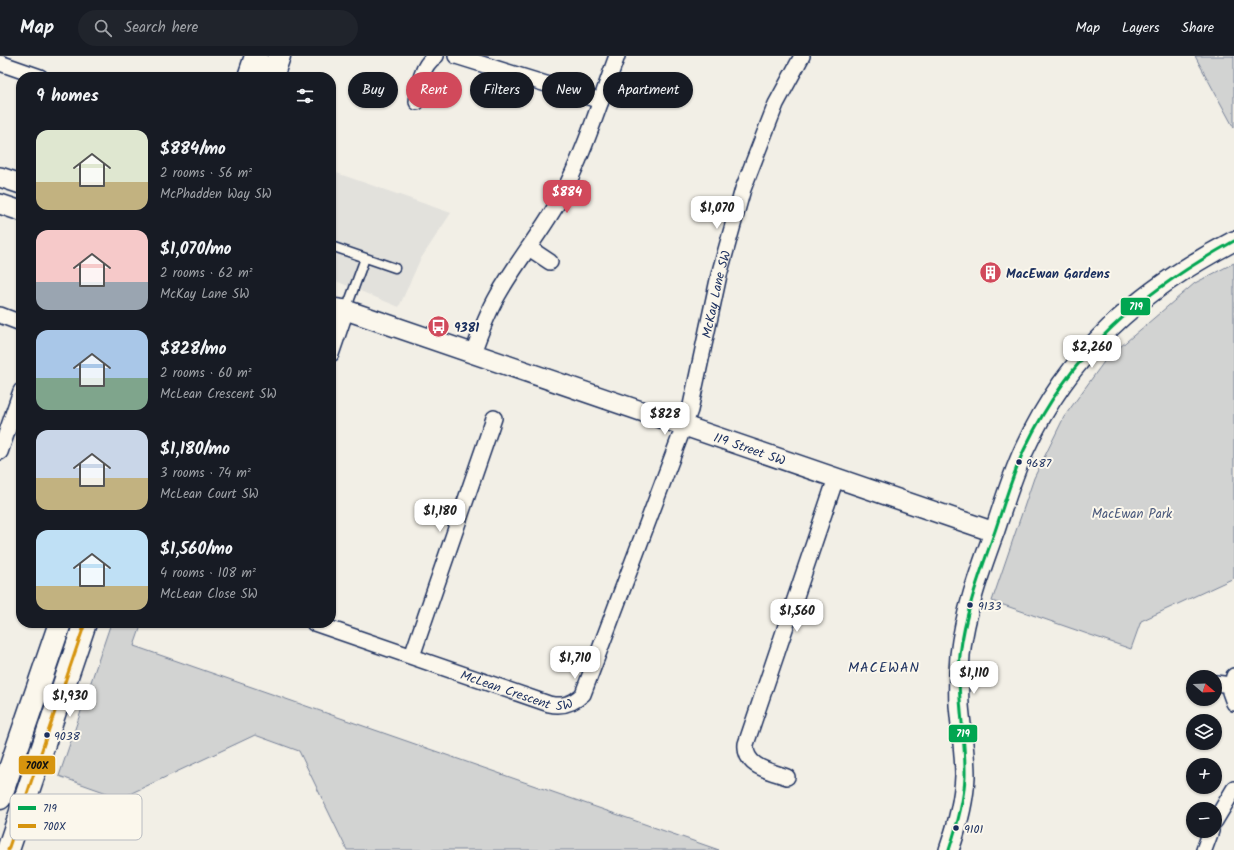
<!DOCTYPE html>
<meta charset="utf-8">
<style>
:root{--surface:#171b24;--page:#20242c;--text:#f1f3f6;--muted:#9ea1a6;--line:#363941;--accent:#d1495b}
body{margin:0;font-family:Kalam,sans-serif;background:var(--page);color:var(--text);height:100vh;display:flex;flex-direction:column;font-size:15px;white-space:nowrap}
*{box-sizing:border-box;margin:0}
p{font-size:13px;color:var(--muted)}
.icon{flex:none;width:22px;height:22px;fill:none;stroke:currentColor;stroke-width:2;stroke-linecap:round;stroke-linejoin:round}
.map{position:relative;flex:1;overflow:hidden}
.drawer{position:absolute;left:16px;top:16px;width:320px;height:556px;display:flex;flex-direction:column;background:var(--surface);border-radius:16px;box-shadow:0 1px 3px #0004}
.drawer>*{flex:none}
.top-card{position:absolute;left:348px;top:16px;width:380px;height:36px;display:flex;gap:8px}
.needle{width:26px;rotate:109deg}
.fabs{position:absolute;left:1186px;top:614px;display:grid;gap:8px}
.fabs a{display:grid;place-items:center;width:36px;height:36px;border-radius:50%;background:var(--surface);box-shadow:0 1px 3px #0004;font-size:20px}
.price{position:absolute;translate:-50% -34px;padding:0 9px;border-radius:8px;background:#fff;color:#222;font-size:13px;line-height:26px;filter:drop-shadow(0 1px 2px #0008)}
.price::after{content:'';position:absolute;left:50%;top:24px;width:12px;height:9px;margin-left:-6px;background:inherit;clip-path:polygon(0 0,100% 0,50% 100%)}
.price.on{background:var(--accent);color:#fff}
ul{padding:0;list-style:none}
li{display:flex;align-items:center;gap:12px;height:100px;padding:0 20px}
li span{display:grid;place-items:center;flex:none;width:112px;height:80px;border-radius:12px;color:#555}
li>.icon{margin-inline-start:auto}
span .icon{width:48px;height:48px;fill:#fffc;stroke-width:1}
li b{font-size:17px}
h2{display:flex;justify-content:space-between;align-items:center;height:48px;padding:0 20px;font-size:17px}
.chip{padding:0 14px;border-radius:18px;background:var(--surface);box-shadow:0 1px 3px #0004;font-size:14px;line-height:36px}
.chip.on{background:var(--accent);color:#fff}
header{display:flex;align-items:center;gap:24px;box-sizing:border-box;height:56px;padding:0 20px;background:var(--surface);border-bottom:1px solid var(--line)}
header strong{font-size:19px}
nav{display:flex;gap:22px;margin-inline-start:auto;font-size:14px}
.search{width:280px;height:36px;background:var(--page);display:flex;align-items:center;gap:10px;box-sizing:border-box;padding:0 14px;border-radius:22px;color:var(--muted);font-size:15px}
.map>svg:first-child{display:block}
.built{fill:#e2e1dc}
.green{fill:#d2d3d2;stroke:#768198}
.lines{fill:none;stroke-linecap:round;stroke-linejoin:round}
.service-casing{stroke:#1b2f5e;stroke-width:11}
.minor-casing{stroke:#1b2f5e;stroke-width:18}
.tertiary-casing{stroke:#1b2f5e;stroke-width:22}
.secondary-casing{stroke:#1b2f5e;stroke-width:25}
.service{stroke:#fbf7ec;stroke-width:8}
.minor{stroke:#fbf7ec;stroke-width:15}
.tertiary{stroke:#fbf7ec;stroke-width:19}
.secondary{stroke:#fbf7ec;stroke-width:22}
.bus-1-casing{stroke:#fbf7ec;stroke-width:6}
.bus-2-casing{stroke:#fbf7ec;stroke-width:6}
.bus-1{stroke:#00a651;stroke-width:3}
.bus-2{stroke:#d6940e;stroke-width:3}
.bus-dot{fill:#1b2f5e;stroke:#fbf7ec;stroke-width:1.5}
.labels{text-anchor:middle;stroke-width:4;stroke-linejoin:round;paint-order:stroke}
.bus-label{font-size:12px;fill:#1b2f5e;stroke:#fbf7ec;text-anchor:start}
.poi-label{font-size:13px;font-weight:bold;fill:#1b2f5e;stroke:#fbf7ec;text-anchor:start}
.street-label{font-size:13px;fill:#1b2f5e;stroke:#fbf7ec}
.park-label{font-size:13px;fill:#49587b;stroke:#fbf7ec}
.neighbourhood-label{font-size:14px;letter-spacing:1px;fill:#1b2f5e;stroke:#fbf7ec}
.key{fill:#fbf7ec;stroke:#b8bbc1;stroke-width:1}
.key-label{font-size:11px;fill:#1b2f5e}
.line-badge{stroke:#fbf7ec;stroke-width:1.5}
.badge-label{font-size:11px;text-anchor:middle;font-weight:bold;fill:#fff}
.pale-badge-label{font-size:11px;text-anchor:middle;font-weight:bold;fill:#111}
</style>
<header>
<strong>Map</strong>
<div class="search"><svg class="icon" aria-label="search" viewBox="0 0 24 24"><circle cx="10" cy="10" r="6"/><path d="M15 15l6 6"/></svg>Search here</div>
<nav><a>Map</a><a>Layers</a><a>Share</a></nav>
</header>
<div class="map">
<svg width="1234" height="794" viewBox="0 0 1234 794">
<rect width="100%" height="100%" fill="#f2efe6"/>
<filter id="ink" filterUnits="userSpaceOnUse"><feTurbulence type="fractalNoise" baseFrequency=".025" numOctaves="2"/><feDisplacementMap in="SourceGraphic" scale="8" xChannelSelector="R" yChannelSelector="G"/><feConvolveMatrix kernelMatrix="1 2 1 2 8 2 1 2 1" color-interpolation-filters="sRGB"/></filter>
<g filter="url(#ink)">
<path class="built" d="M331 115 451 157 420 204 399 251 331 223Z"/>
<path class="green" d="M1195 0H1234V72Z
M1234 207V522L1141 565 1131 593 992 545 1034 422 1064 361 1106 303 1195 227Z
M111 567H142L134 590 719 794H347L299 695 255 679 121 742 59 720Z"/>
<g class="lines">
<defs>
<path id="service" d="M331 190 395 212
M346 254 365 202"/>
<g id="minor">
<path d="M456 0 601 45"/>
<path d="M0 7 40 21"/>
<path d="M417 46C419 29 421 9 436 0"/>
<path d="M529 192 550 206"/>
<path d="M0 259 21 267"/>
<path d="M473 297C480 277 487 258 498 239 517 205 542 176 561 141 585 96 599 48 617 0"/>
<path d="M331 298 346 254"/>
<path d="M0 396 21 335"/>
<path id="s1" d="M314 567 549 648C563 651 573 648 583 638L690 354 719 219 743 133 776 48 802 0"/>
<path d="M412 600 494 362"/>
<path d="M1234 620 1230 636 1234 647"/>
<path d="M1215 627 1231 629"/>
<path d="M787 721C770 715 744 711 746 688L836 422"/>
<path d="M1215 765 1234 733"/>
<path d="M1204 794 1211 775"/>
</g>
<g id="tertiary">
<path d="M0 121 21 128"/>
<path d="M0 148 21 155"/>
<path id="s2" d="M331 252 346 254 994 476"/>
<path d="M949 794C957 771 964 746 965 720 965 696 961 673 959 649 958 632 959 615 960 599 965 555 980 515 995 474 1004 447 1012 420 1024 394 1069 296 1140 234 1234 185"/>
</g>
<path id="secondary" d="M249 21 256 0
M272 21 279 0
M0 742 60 567
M8 794 85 567"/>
</defs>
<use href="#service" class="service-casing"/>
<use href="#minor" class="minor-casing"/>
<use href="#tertiary" class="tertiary-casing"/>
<use href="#secondary" class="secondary-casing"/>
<use href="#service" class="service"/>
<use href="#minor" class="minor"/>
<use href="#tertiary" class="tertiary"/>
<use href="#secondary" class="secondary"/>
<defs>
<path id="bus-1" d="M949 794C957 770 964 746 965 721 966 680 956 640 960 599 965 556 981 515 995 475 1004 448 1012 420 1024 394 1072 294 1139 238 1234 185"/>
<path id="bus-2" d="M8 794 85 567"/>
</defs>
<use href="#bus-1" class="bus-1-casing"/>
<use href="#bus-2" class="bus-2-casing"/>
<use href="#bus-1" class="bus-1"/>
<use href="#bus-2" class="bus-2"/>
</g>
</g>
<defs>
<symbol id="building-disc" viewBox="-11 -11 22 22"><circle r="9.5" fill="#d1495b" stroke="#fbf7ec"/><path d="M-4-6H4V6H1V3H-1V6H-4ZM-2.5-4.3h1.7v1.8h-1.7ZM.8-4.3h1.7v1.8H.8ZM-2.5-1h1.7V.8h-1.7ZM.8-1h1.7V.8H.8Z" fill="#fff"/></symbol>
<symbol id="bus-disc" viewBox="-11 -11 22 22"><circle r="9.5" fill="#d1495b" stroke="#fbf7ec"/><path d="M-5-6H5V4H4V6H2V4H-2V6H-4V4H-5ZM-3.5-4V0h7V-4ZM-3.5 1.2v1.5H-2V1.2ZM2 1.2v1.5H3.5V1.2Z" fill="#fff"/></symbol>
</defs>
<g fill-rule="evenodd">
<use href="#building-disc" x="978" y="204" width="25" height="25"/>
<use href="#bus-disc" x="426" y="258" width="25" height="25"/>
</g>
<g class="bus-dot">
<circle cx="1019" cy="406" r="3.5"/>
<circle cx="970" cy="549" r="3.5"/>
<circle cx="47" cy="679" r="3.5"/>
<circle cx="956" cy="772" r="3.5"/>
</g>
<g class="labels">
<g class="bus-label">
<text x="1026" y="411">9687</text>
<text x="978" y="554">9133</text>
<text x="54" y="684">9038</text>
<text x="964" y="777">9101</text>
</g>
<g class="poi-label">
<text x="1006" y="222">MacEwan Gardens</text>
<text x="454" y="276">9381</text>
</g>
<g class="street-label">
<text dy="5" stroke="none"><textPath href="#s1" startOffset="708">McKay Lane SW</textPath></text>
<text dy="5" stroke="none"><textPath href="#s2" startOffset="442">119 Street SW</textPath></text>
<text dy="5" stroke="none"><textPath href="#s1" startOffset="214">McLean Crescent SW</textPath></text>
</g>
<g class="park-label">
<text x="1132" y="462">MacEwan Park</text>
</g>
<g class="neighbourhood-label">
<text x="884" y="616">MACEWAN</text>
</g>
</g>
<rect x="10" y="738" width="132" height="46" rx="6" class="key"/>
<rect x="18" y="750" width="18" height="4" fill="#00a651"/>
<rect x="18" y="768" width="18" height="4" fill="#d6940e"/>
<g class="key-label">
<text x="43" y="756">719</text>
<text x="43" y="774">700X</text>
</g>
<g class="line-badge">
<rect x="1120" y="241" width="31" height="19" rx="4" fill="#00a651"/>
<rect x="948" y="668" width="30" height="19" rx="4" fill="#00a651"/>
<rect x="18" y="699" width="38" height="20" rx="4" fill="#d6940e"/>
</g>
<g class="badge-label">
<text x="1136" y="254">719</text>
<text x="963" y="681">719</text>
</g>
<g class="pale-badge-label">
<text x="37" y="713">700X</text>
</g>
</svg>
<div class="fabs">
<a><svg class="needle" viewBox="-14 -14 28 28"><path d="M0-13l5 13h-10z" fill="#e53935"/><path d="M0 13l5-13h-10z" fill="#9ea1a6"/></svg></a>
<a><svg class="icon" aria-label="layers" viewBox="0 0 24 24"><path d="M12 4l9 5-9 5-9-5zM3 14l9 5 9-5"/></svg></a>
<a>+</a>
<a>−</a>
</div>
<b class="price on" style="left:567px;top:158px">$884</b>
<b class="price" style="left:717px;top:174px">$1,070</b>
<b class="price" style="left:1092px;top:313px">$2,260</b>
<b class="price" style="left:665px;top:380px">$828</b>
<b class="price" style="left:440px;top:477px">$1,180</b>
<b class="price" style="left:797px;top:577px">$1,560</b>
<b class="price" style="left:575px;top:624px">$1,710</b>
<b class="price" style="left:974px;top:639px">$1,110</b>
<b class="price" style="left:70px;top:662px">$1,930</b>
<div class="top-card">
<a class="chip">Buy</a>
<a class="chip on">Rent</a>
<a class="chip">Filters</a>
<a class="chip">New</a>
<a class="chip">Apartment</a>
</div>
<section class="drawer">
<h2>9 homes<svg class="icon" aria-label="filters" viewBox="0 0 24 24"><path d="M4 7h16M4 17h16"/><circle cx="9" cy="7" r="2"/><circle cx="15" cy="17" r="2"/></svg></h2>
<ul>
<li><span style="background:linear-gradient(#dfe7d0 65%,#c2b280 0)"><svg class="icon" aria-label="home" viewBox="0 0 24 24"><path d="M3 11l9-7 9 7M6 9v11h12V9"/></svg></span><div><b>$884/mo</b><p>2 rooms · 56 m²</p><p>McPhadden Way SW</p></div></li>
<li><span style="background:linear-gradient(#f6c9c9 65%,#9aa5b1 0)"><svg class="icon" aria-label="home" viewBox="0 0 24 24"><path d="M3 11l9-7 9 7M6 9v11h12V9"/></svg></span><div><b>$1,070/mo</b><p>2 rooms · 62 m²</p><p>McKay Lane SW</p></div></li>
<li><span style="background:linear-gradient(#a9c7e8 60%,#7fa58c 0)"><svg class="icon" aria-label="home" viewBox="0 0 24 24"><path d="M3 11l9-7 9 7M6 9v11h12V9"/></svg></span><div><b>$828/mo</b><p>2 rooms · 60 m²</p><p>McLean Crescent SW</p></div></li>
<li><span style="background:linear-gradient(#c9d6e8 60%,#c2b280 0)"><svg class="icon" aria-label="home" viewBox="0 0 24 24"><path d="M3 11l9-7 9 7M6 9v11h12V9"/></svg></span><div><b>$1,180/mo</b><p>3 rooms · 74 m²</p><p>McLean Court SW</p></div></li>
<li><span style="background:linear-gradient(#bfe0f5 70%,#c2b280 0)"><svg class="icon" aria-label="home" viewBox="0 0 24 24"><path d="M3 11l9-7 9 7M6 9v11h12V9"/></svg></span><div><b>$1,560/mo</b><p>4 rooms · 108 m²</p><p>McLean Close SW</p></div></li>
</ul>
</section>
</div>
